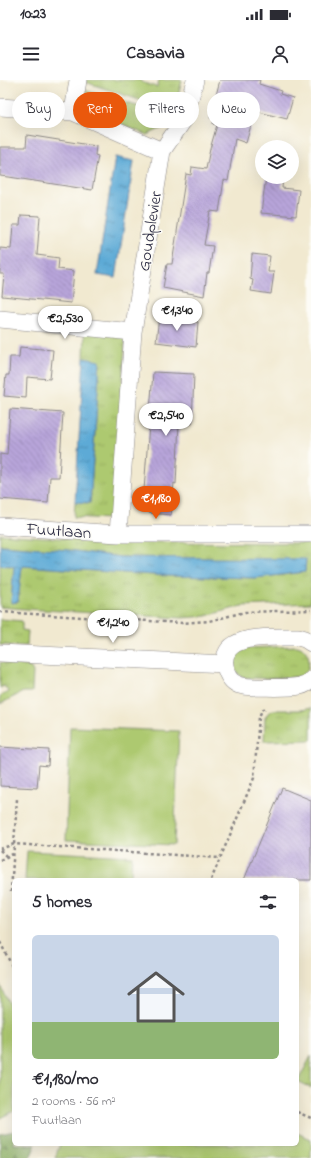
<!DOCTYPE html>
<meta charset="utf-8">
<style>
:root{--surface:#fff;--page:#f2f2f3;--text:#2b2b33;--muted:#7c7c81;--accent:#ea580c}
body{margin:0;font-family:"Indie Flower",sans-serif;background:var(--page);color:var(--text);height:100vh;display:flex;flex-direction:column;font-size:15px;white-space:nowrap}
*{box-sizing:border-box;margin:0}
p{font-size:13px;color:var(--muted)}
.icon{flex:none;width:22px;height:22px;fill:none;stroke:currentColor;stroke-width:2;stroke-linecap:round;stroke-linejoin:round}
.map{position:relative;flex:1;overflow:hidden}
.side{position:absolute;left:12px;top:798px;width:287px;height:268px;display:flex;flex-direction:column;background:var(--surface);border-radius:6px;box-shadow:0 4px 16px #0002}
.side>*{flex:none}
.top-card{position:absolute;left:12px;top:12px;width:287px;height:36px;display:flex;gap:8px}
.controls{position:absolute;left:255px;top:60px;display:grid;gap:8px}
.controls a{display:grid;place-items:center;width:44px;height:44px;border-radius:50%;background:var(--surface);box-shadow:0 4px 16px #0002;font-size:20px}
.price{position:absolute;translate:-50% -34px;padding:0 9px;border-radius:14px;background:#fff;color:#222;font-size:13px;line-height:26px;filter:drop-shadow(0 1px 2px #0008)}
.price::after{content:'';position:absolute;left:50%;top:24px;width:12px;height:9px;margin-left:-6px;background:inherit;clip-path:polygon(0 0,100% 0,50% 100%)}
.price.on{background:var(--accent);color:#fff}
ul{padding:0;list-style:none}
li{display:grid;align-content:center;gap:8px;height:212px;padding:0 20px}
li span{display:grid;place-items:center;height:124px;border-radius:6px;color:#555}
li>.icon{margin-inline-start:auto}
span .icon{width:72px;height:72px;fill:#fffc;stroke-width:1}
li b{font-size:17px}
h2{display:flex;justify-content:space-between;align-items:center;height:48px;padding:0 20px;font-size:17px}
.tag{padding:0 14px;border-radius:18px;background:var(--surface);box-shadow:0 4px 16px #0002;font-size:14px;line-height:36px}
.tag.on{background:var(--accent);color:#fff}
.status{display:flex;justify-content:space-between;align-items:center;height:28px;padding:0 20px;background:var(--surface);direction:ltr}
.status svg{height:11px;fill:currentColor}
header{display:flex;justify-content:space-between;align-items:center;height:52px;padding:0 20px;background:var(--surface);font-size:18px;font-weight:800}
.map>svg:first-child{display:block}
.grass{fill:url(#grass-tufts);stroke:#687655}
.forest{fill:url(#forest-firs);stroke:#56684e}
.green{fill:#adc96f;stroke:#687655}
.water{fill:url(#water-ripples);stroke:#406688}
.building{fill:url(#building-back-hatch)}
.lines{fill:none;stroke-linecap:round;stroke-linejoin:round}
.street-casing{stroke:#8a8686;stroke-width:18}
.path{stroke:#8a8686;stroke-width:2.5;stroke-dasharray:3 3;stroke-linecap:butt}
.street{stroke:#fff;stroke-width:17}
.labels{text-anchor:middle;stroke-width:3;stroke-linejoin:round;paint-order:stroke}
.street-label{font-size:17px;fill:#22223b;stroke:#fdfcf7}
</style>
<div class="status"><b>10:23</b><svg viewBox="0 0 49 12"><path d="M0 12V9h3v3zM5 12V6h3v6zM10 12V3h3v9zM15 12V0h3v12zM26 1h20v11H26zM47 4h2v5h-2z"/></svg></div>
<header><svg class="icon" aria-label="menu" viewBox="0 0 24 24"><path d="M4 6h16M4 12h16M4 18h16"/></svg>Casavia<svg class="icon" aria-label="person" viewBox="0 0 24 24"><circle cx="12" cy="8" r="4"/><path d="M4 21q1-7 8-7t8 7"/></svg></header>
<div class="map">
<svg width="311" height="1078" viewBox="0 0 311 1078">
<defs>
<pattern id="grass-tufts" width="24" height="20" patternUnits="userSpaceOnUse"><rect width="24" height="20" fill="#adc96f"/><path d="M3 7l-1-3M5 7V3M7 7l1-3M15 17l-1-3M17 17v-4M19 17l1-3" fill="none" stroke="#95ac61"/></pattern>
<pattern id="forest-firs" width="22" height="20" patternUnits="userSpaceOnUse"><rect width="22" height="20" fill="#8aad62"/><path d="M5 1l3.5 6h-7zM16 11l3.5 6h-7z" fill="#708c52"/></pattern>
<pattern id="water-ripples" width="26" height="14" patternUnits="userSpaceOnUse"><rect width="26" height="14" fill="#5daad6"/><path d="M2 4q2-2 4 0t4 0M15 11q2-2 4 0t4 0" fill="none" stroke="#4c8aaf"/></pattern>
<pattern id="building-back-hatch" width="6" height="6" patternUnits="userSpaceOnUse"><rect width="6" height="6" fill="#b8a5da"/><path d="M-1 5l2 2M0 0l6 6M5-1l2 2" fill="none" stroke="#9586b2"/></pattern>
</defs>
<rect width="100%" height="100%" fill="#fdfcf7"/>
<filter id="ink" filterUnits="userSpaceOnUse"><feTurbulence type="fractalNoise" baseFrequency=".025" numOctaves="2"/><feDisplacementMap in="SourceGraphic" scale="8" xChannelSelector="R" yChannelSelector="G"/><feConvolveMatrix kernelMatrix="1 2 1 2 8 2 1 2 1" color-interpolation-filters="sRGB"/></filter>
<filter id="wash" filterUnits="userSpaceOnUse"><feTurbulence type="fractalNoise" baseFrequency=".012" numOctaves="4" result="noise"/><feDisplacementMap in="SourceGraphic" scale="16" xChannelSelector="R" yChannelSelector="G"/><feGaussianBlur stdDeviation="0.9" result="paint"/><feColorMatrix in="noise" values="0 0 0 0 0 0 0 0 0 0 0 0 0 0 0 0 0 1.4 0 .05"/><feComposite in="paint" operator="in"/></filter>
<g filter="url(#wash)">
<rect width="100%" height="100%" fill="#f1e9d0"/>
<path class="grass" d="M86 0H141V2L157 7 159 0H182L176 24 182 26 179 33 85 2Z
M84 10 176 38 173 43 147 55 97 34 84 12Z
M85 248 126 252 114 430 109 439 74 437 75 422 90 423 100 282 84 278Z
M0 454 117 462 311 463V523L242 526 206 536 182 538 26 529 0 527V485L14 486 11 522H18L22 486 169 496 256 498 305 492 306 480 120 477 68 470 0 465Z
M0 539 22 541V550L28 551 27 566 0 565Z
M297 566C309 569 311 580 307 591 305 593 303 595 300 596 291 598 247 600 241 596 234 592 232 580 237 574 240 570 244 569 248 568Z
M0 582 26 586 31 588 33 592 32 612H23L0 624V616L9 612 4 606 0 608Z
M311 628V660L264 661 265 638 268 633 273 630H301Z"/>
<path class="forest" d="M14 1051V1064H36L30 1078H0V1054Z"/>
<path class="green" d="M70 647 179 651 174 765 66 760Z
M27 771 132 776 131 800H25Z
M0 905 14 934V1031L0 1038Z
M311 976V1008L298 1001Z
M297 1053 311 1059V1078H55L60 1064H297Z"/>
<path class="water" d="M115 77 134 81 116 198 97 195Z
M84 278 100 281 90 423 75 422Z
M0 465 68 470 120 477 306 479 305 492 256 498 169 496 22 486 18 522 11 523 14 486 0 485Z"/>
<g id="blocks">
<path class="building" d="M220 0H260L259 4 281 11 280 14 293 18 287 39 255 31 246 63 235 59 228 101 224 100 219 132 210 131 204 165 213 166 209 193H207L204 216 163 208 167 184H172L186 94 191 95 192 87 206 89 210 69 217 45 213 44 214 39 210 38Z
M27 55 96 66 95 75 98 76 92 110 9 97 0 96V67H26Z
M266 97H283L282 108 299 110 296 136 261 133Z
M21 135 40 136 37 175 59 178 58 189 74 191 71 223 2 216 4 194H0V168L11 169 13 145H20Z
M252 174 270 176 268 192H274L271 214 251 211 253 200 250 199Z
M159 237 198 242 196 267 156 262Z
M20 267 53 270 50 299 27 297 26 318 4 316 6 295H9L10 277H19Z
M153 292 194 294 192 344 179 343 176 404 174 403 171 435 149 433 150 424 143 423Z
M10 329 63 333 59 397H50L48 423 0 419V374L7 375Z
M0 667 49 670 48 686 39 685 37 708 0 706Z
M282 708 311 720V800H244Z"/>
</g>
</g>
<g filter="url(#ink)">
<use href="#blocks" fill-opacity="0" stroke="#8a8686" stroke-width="1"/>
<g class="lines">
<defs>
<path id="street" d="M0 27 73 32 162 71
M73 32 78 0
M0 239 133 252
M0 446 118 454H311
M118 454 133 252 162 71 185 38 195 0
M311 563 305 559 298 557C276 558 220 551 225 586 227 594 231 602 239 605 246 608 291 608 300 606 304 605 308 603 311 600
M0 573 225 584"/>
</defs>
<use href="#street" class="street-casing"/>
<path class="path" d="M0 532 182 543 209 541 245 532 311 530
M0 769 14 764 220 778
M0 770 7 777
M0 780 13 774
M211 800 254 698 259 637 262 630 267 627
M11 812 17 719
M0 862 14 890
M297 1032 311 1038"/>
<use href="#street" class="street"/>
</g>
</g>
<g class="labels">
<g class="street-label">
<text transform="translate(149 151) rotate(-81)" y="6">Goudplevier</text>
<text transform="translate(59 450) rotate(4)" y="6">Fuutlaan</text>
</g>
</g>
</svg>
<div class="controls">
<a><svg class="icon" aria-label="layers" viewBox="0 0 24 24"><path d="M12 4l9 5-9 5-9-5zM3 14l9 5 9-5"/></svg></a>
</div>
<b class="price" style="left:177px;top:252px">€1,340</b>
<b class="price" style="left:65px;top:260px">€2,530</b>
<b class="price" style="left:166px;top:357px">€2,540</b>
<b class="price on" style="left:156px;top:440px">€1,180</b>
<b class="price" style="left:113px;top:564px">€1,240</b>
<div class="top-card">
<a class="tag">Buy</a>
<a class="tag on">Rent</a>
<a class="tag">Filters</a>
<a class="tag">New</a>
</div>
<section class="side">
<h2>5 homes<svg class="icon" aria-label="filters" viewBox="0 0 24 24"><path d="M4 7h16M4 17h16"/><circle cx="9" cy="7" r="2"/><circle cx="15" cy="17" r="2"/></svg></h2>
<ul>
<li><span style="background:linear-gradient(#c9d6e8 70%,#8fb573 0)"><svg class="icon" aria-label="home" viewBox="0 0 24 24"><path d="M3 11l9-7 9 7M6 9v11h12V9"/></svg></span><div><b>€1,180/mo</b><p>2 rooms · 56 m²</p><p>Fuutlaan</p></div></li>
</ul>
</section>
</div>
